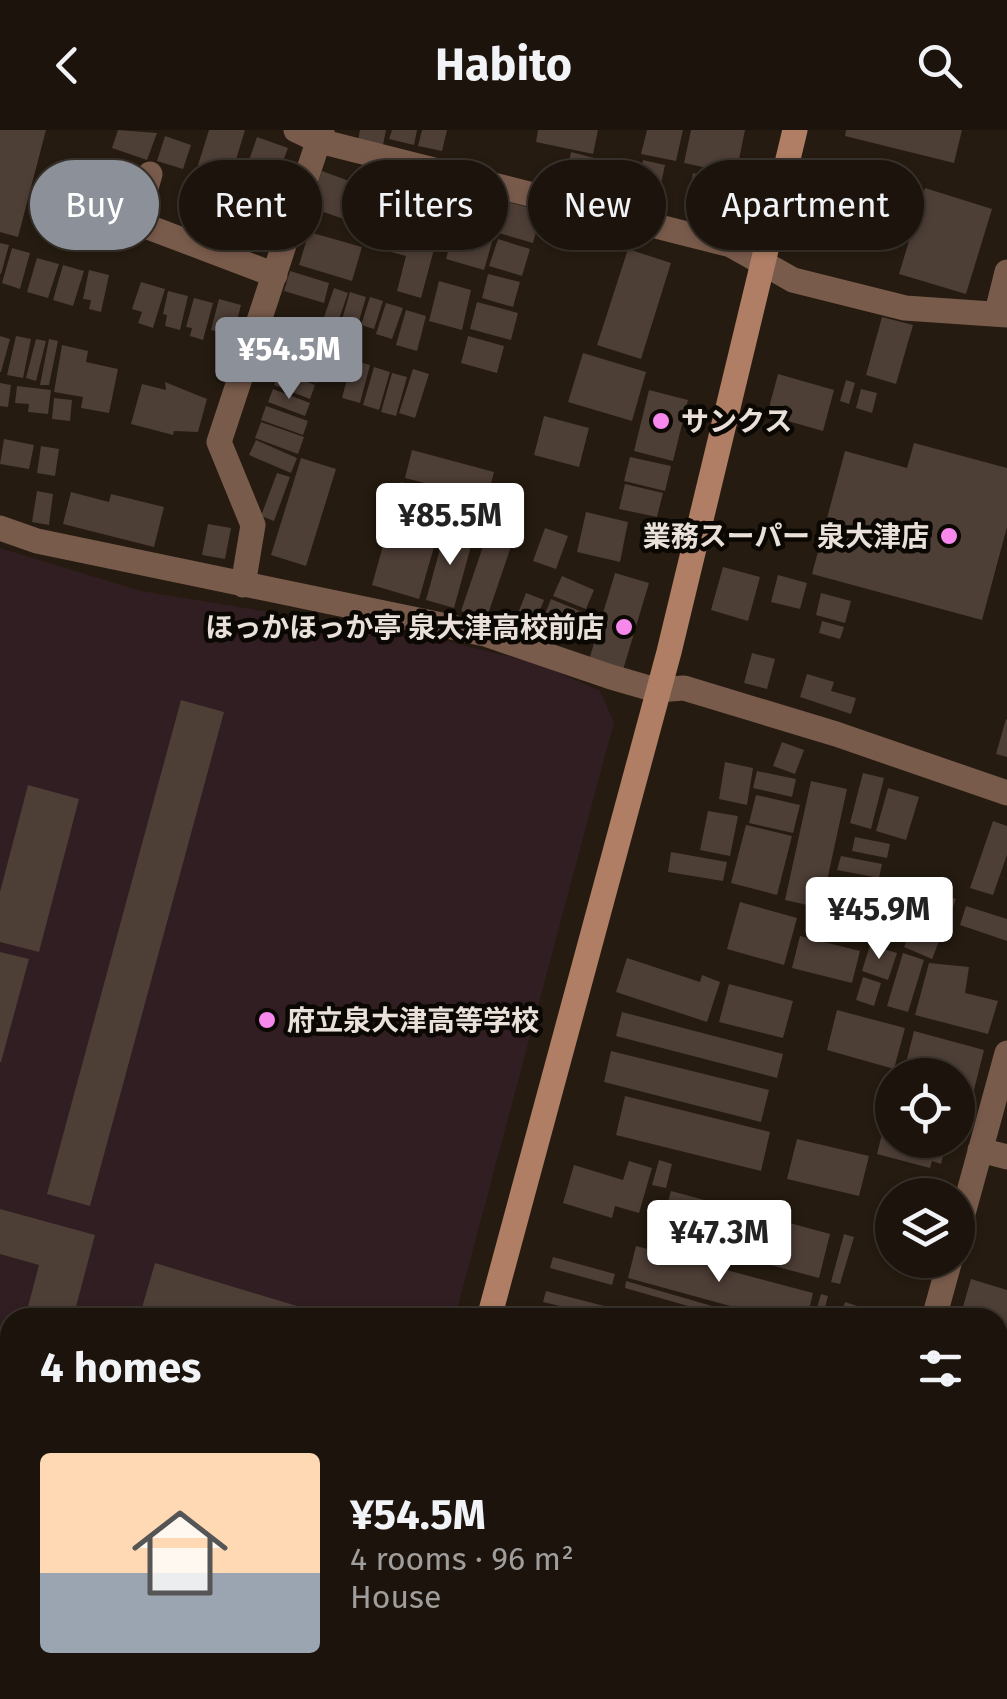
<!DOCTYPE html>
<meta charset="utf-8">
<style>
:root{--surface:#1c140c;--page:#251d15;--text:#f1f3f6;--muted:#a09e9d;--line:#3a332d;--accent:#8c9099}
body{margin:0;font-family:"Fira Sans","Noto Sans JP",sans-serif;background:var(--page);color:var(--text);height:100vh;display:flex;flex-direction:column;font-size:38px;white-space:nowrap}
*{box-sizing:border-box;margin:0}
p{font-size:32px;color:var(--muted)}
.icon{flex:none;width:55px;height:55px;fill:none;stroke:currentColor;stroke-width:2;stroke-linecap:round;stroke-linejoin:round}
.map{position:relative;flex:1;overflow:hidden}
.sheet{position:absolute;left:0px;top:1178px;width:1008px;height:392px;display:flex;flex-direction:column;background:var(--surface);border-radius:30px 30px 0 0;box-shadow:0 2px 8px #0004,0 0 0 2px var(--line)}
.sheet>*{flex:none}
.top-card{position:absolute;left:30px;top:30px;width:948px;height:90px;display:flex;gap:20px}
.tools{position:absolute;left:875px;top:928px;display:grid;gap:20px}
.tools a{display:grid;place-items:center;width:100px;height:100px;border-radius:50%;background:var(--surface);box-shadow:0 2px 8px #0004,0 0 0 2px var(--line);font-size:50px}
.price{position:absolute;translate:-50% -85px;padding:0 22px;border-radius:10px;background:#fff;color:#222;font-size:32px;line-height:65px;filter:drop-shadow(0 2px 5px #0008)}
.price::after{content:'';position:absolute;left:50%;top:60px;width:30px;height:22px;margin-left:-15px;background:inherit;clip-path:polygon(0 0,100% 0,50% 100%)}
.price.on{background:var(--accent);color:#fff}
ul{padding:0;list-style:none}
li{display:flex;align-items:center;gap:30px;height:250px;padding:0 40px}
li+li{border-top:2px solid var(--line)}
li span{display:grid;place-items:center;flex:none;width:280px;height:200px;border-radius:10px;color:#555}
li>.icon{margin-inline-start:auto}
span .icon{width:120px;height:120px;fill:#fffc;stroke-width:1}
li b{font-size:42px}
h2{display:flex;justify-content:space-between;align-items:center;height:120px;padding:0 40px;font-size:42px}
.tag{padding:0 35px;border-radius:45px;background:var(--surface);box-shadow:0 2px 8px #0004,0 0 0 2px var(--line);font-size:35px;line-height:90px}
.tag.on{background:var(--accent);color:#fff}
header{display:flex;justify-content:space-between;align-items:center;height:130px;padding:0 40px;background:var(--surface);font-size:45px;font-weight:700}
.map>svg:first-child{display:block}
.education{fill:#311e22}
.building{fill:#4d3e36}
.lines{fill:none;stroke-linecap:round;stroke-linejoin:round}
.lane{stroke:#795b4b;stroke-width:14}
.street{stroke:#795b4b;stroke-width:25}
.secondary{stroke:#af7e64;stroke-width:25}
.poi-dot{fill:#f788ec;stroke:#0b0703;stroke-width:4}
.labels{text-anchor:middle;stroke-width:9;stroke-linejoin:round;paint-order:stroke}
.poi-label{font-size:28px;font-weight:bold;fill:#e8e0d9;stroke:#0b0703;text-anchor:start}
</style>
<header><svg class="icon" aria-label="back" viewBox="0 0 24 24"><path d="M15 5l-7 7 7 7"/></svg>Habito<svg class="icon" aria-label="search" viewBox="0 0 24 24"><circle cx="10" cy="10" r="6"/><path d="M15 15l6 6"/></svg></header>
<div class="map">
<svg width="1007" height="1569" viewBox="0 0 1007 1569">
<rect width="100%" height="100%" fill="#251b10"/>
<path class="education" d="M0 418 141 461 446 511 540 534 600 561 614 592 455 1187 10 1188V1283L0 1280Z"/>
<path class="building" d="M0 0H46L18 107 0 102Z
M118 0 157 3 147 30 112 18Z
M209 0H245L231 46 198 35Z
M360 0H386L383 15 358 10Z
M392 0H417L414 15 389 9Z
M422 0H447L442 21 418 16Z
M538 0H598L593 24 536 12Z
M647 0H683L676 31 641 24Z
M691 0H745L736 44 684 33Z
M846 0H962L954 33 845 6Z
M165 6 191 15 183 39 157 31Z
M257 7 288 18 271 63 241 53Z
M571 22 606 31 599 62 564 55Z
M643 30 665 35 656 77 634 72Z
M322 41 379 62 367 97 309 77Z
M693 43 724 50 717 79 687 72Z
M925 58 992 79 966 164 899 144Z
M508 72 542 81 533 113 499 103Z
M460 78 499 88 484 140 446 129Z
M385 83 440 97 421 168 397 161 406 126 376 118Z
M309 102 362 117 352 151 299 135Z
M498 109 530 119 522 146 489 136Z
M0 113 9 115 1 144H0Z
M12 118 30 123 20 159 2 153Z
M628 119 671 133 641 229 597 215Z
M37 128 59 134 48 168 27 162Z
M63 135 84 141 73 176 53 170Z
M89 140 109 145 101 182 89 179 91 170 83 169Z
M290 141 329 153 324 173 284 161Z
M488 144 520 152 513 177 482 168Z
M439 151 471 160 462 200 429 191Z
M141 152 165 159 153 198 138 193 142 182 132 179Z
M334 158 348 163 336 198 322 193Z
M168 161 188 166 180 200 165 196 167 185 163 184Z
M350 162 366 167 355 205 339 200Z
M370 167 383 171 374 199 361 195Z
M194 168 213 173 203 210 190 206 192 198 186 197Z
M219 169 241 175 233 206 211 200Z
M477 172 518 183 511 210 470 199Z
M386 173 403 178 392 209 376 204Z
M406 180 426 186 417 221 396 215Z
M882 187 913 195 896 254 866 245Z
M0 206 10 209 1 242H0Z
M16 206 31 209 23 248 7 245Z
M287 206 325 220 320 233 282 218Z
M468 206 504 216 497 243 461 233Z
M36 209 46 211 36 251 26 248Z
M49 209 58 211 49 255H40Z
M62 215 88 221 86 232 118 239 109 283 81 278 83 267 54 262Z
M583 223 646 242 632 291 568 272Z
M285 224 321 239 316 253 279 237Z
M352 230 370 235 360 273 342 268Z
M374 237 390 242 379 280 363 275Z
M413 239 429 244 415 288 399 283Z
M279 241 315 255 310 269 274 255Z
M392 243 407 247 396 286 381 282Z
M778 244 834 260 823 301 767 285Z
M846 250 855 253 849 274 840 271Z
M165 252 207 269 198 302 174 301 173 305 131 294 142 254 166 260Z
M0 253 11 255 8 277 0 276Z
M17 256 51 260 48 284 28 282 29 274 15 273Z
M273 259 310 273 305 286 268 272Z
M861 259 877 263 872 283 856 278Z
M649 260 688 270 673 331 634 321Z
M54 268 72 270 70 291 52 289Z
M266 276 308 291 303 305 261 290Z
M544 286 589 298 579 337 534 325Z
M261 292 304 307 298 324 255 308Z
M4 309 34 315 29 339 0 334Z
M256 310 297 328 291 343 249 325Z
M914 313 1007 338V397L982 490 812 444 845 321 907 338Z
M41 316 59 319 55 346 37 343Z
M412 320 494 342 487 369 405 348Z
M630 327 671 336 665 361 624 351Z
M301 328 336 339 306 436 271 425Z
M277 343 290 347 274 391 261 386Z
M401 352 449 365 419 469 372 455Z
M625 354 663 363 657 387 619 379Z
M37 361 53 364 49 395 32 392Z
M71 362 109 372 111 364 164 377 154 417 63 394Z
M495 381 520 390 486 490 461 481Z
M586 382 628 392 620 432 577 422Z
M208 394 231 398 225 429 202 425Z
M446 397 474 405 454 478 426 470Z
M545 398 568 406 556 439 533 431Z
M723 437 760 447 748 491 711 480Z
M615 443 649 453 623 540 589 530Z
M778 445 807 453 800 479 771 472Z
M562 446 594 460 586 479 553 466Z
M526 463 544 470 531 503 513 496Z
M821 463 851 471 845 493 816 485Z
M551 469 597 488 587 513 541 494Z
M822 491 844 497 840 509 819 503Z
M752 523 775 529 767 559 744 553Z
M807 544 834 552 831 561 856 568 851 584 800 567Z
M181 570 224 582 90 1076 47 1064Z
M1006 589 1007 590V627L996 624Z
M782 612 804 620 795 644 773 636Z
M725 632 753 638 747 675 719 669Z
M757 641 796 649 792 667 753 658Z
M863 643 884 648 871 699 850 693Z
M811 651 847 659 821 778 785 770Z
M28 655 79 669 39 822 0 812V762Z
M888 658 919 667 906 710 876 701Z
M756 665 800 675 793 703 749 693Z
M708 681 738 686 730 726 700 720Z
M993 691 1007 696V725L993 765 970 758Z
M746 695 792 706 777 765 731 753Z
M855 707 890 714 887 728 852 721Z
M671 722 727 732 723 751 668 742Z
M841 726 882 734 879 748 837 740Z
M846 747 882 755 878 772 842 765Z
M919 755 956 769 949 788 912 773Z
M840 768 878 776 875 791 837 783Z
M740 772 797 788 784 835 727 819Z
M966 776 1007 789V811L960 795Z
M917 785 945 796 932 829 904 817Z
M835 786 876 795 872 811 831 801Z
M800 806 860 821 852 853 792 838Z
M870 815 897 823 888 850 862 841Z
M0 822 29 829 1 932H0Z
M903 823 924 830 908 882 887 876Z
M627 828 700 852 702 845 720 852 707 892 616 862Z
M929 833 969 837 965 863 998 871 988 904 915 885Z
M863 847 881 853 874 876 856 870Z
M729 854 793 871 783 908 719 892Z
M837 880 905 898 894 939 827 920Z
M622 882 783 924 777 948 616 906Z
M914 901 984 920 973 964 958 960V945H903Z
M611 921 769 960 761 992 604 952Z
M625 966 770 1002 761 1041 616 1005Z
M886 988 892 989V1010H947L941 1034 932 1031 930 1038 877 1024Z
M797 1009 869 1026 859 1066 787 1049Z
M659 1030 672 1034 666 1058 652 1055Z
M629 1031 652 1038 639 1083 615 1076 612 1088 563 1073 574 1035 623 1050Z
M671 1061 830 1104 819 1148 659 1105Z
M0 1079 95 1105 73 1188H25L39 1135 0 1124Z
M844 1104 854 1107 840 1154 831 1152Z
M636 1116 813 1163 807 1188H774L628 1148Z
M553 1127 615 1144 612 1155 550 1138Z
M155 1133 333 1187V1188H139Z
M971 1149 1007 1160V1194L962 1180Z
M626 1151 736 1183 730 1188 625 1158Z
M546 1161 612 1178 610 1188 543 1172Z
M821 1164 828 1166 822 1188H814Z
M845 1172 890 1187V1188H840Z
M998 1198 1007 1201V1233L998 1230Z
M998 1234 1007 1237V1267L998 1265Z
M0 1327 10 1329 7 1383 0 1382Z
M998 1339 1007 1342V1379L998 1376Z
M14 1560H54L52 1569H12Z
M89 1560H112L142 1569H87Z
M150 1560H203L201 1569H148Z
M223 1560H313L311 1569H221Z
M423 1560H450L447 1569H420Z
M548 1560H570L574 1561 571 1569H545Z
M867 1560H895L913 1569H862Z
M935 1560H955L972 1569 977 1560 1004 1565 1002 1569H931Z"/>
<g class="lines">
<path class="lane" d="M76 1569 78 1560"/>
<path class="street" d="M296 0 319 11 731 115 793 150 905 178 1007 185
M74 69 275 145
M136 93 150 44
M997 182 1007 142
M0 398 37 411 485 504 611 547 656 560 684 558 836 604 1007 663
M243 455 253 395 219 312 322 0
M980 1020 1007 1027
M958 1102 1007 923
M934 1188 950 1130
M0 1294 10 1296
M819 1560 834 1569"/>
<path class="secondary" d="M489 1188 669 522 795 0
M387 1569 389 1560"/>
</g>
<g class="poi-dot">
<circle cx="661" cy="291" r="10"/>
<circle cx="949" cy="406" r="10"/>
<circle cx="624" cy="497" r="10"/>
<circle cx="267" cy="890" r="10"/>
</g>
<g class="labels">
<g class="poi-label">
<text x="681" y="301">サンクス</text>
<text x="929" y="416" text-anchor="end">業務スーパー 泉大津店</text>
<text x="604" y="507" text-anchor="end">ほっかほっか亭 泉大津高校前店</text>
<text x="287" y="900">府立泉大津高等学校</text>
</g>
</g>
</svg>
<div class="tools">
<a><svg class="icon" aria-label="locate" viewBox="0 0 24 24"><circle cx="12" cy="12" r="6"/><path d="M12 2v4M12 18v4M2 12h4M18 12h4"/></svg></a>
<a><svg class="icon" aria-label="layers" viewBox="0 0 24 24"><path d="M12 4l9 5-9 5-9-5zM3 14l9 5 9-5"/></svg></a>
</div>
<b class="price on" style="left:289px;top:272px">¥54.5M</b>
<b class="price" style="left:450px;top:438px">¥85.5M</b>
<b class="price" style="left:879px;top:832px">¥45.9M</b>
<b class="price" style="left:719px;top:1155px">¥47.3M</b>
<div class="top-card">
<a class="tag on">Buy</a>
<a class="tag">Rent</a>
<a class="tag">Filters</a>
<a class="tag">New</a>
<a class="tag">Apartment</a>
</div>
<section class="sheet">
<h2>4 homes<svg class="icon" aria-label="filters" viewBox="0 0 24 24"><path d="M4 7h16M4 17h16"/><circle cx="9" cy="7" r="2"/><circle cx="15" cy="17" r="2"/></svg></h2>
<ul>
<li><span style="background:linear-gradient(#ffd9b3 60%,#9aa5b1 0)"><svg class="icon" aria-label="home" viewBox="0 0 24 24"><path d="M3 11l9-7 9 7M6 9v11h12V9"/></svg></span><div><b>¥54.5M</b><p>4 rooms · 96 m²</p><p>House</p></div></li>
</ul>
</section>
</div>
